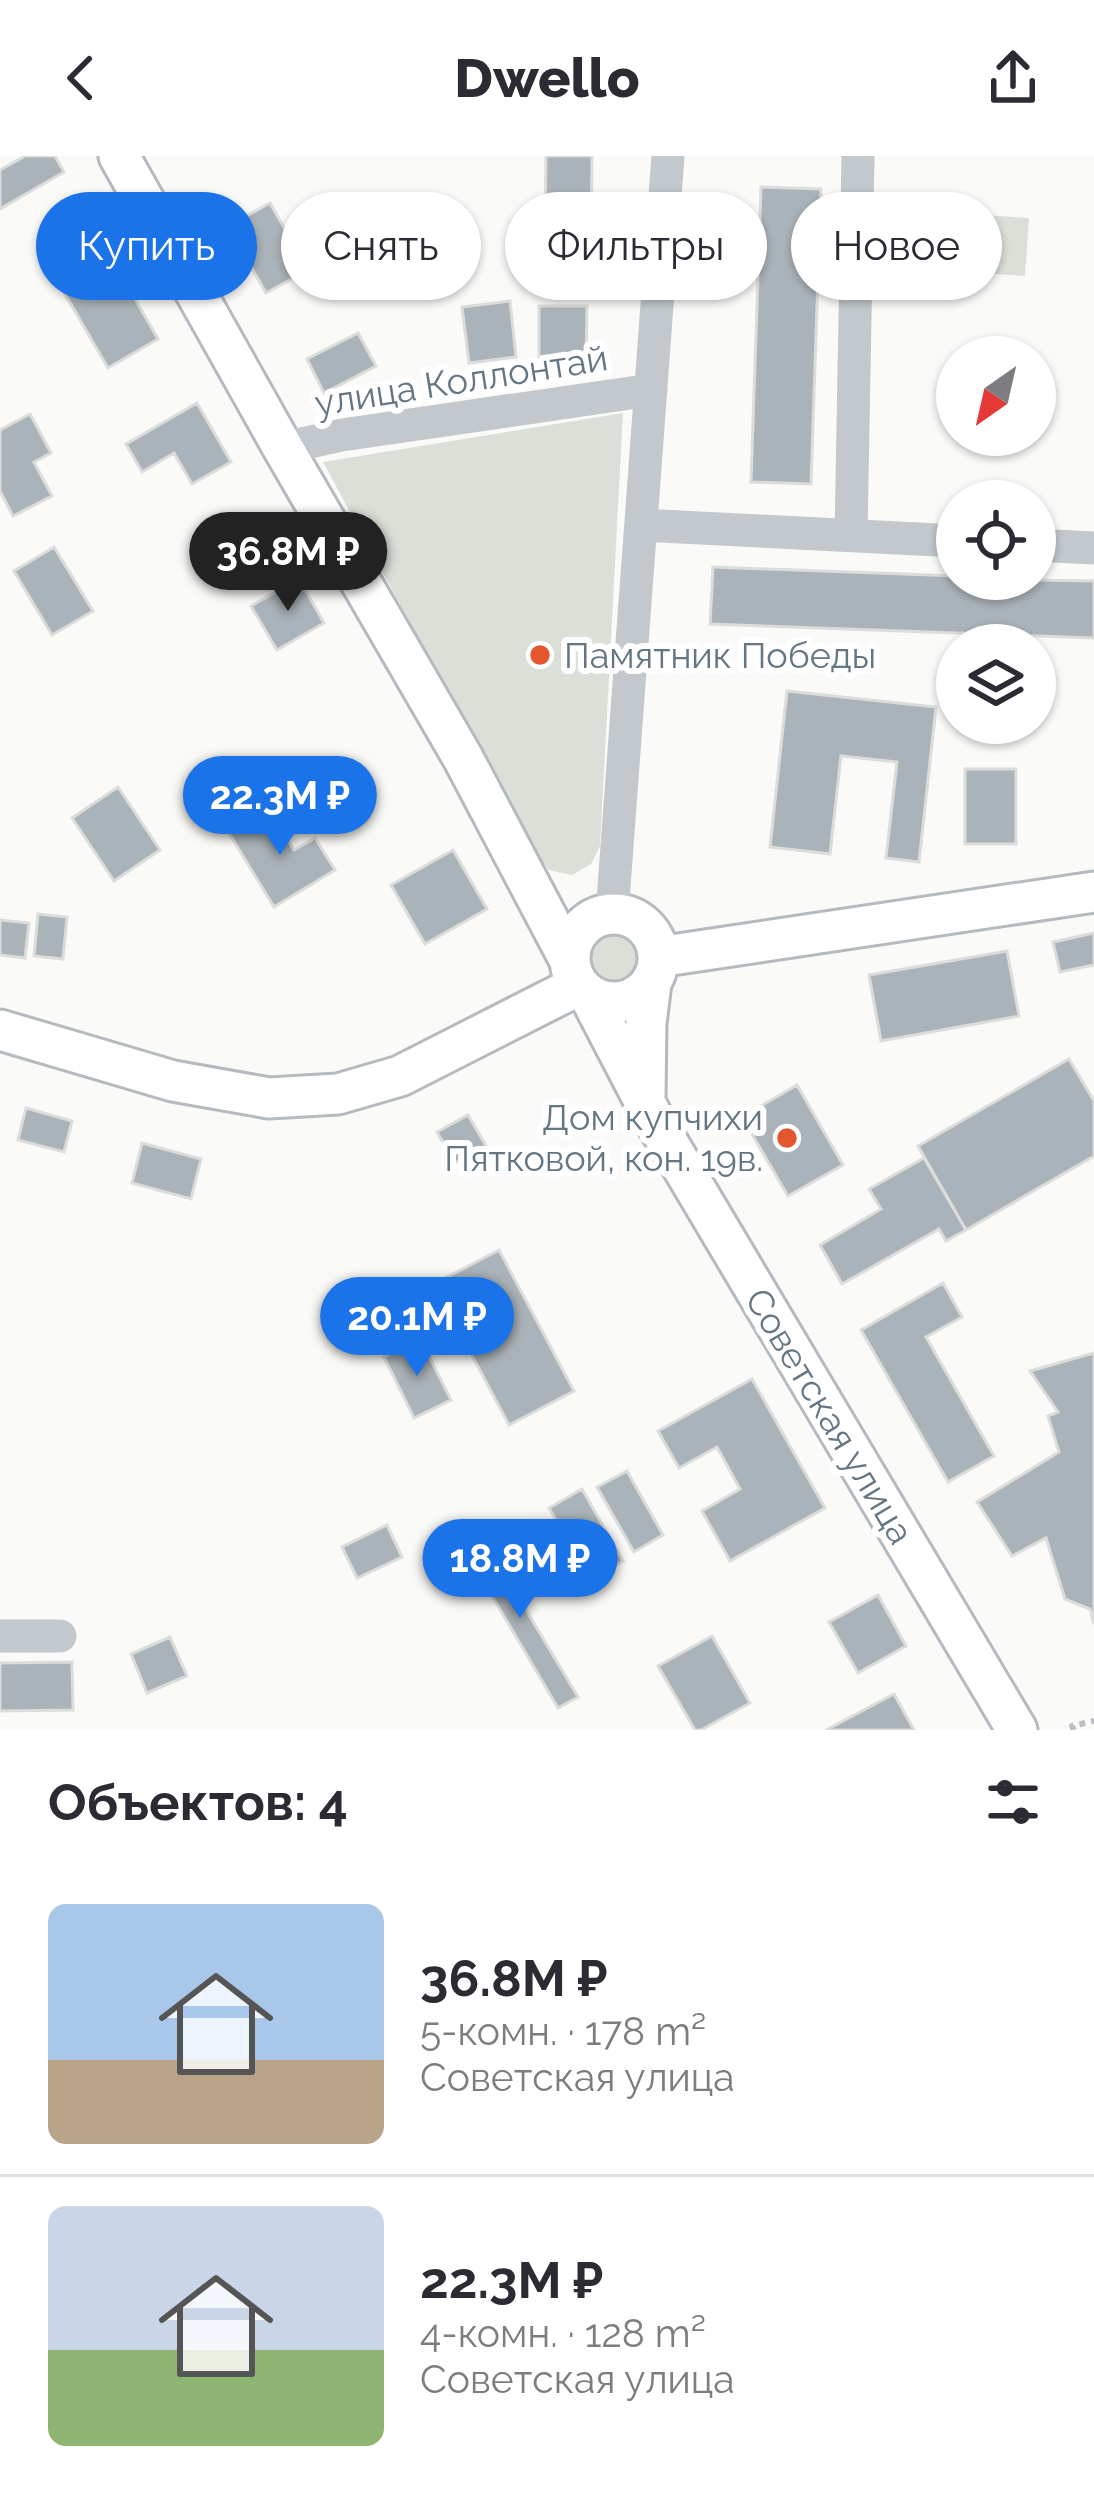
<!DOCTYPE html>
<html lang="ru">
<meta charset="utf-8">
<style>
:root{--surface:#fff;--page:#f2f2f3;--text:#2b2b33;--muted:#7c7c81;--line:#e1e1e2;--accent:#1a73e8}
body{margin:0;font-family:Raleway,sans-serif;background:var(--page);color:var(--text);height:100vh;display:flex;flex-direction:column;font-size:45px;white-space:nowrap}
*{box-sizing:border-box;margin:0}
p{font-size:39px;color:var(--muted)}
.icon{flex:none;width:66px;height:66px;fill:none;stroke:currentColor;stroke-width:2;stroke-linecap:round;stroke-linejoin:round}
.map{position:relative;height:1574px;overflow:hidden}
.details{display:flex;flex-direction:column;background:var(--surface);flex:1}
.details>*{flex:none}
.guide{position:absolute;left:36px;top:36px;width:1023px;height:108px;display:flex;gap:24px}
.needle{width:78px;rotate:214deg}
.controls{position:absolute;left:936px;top:180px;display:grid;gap:24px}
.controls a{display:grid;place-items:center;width:120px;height:120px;border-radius:50%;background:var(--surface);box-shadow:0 3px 9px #0004;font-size:60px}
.price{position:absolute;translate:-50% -102px;padding:0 27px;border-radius:42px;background:var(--accent);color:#fff;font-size:39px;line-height:78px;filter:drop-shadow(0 3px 6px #0008)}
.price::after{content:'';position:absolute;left:50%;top:72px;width:36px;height:27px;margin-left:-18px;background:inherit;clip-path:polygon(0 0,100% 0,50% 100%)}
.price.selected{background:#222;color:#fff}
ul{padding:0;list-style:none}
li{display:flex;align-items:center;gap:36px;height:300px;padding:0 48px}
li+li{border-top:3px solid var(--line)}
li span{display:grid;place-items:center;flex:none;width:336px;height:240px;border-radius:18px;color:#555}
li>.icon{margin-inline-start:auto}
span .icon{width:144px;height:144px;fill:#fffc;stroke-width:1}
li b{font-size:51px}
h2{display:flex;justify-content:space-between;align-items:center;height:144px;padding:0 48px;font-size:51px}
.pill{padding:0 42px;border-radius:54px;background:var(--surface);box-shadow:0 3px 9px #0004;font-size:42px;line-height:108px}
.pill.selected{background:var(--accent);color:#fff}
header{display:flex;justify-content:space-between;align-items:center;height:156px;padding:0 48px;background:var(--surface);font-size:54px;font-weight:800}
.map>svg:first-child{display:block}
.green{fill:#dadfd7}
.building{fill:#aab3b9;stroke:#dcdcda;stroke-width:3}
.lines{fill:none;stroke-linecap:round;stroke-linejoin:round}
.major-casing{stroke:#b5babe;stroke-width:45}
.path{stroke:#bbbfc2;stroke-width:6;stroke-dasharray:6 6;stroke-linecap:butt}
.minor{stroke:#c3c8cc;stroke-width:33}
.major{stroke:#fff;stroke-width:39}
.poi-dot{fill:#e4572e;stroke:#fff;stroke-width:4.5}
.labels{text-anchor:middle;stroke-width:12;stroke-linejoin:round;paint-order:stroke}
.street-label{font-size:36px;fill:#657683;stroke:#fff}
.poi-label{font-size:36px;fill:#657683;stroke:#fff;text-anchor:start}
</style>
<header><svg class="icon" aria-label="back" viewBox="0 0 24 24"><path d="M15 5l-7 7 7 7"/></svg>Dwello<svg class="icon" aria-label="share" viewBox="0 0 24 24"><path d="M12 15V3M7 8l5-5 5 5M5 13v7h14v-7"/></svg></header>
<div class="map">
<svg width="1094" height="1574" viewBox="0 0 1094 1574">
<rect width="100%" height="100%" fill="#fafaf8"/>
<path class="green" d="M936 56 1029 62 1025 120 932 114Z
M623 257 600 690 591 708 572 719 549 714 531 691 323 306Z
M590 803a24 24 0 1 1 48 0a24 24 0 1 1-48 0Z"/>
<path class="building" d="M25 0H55L64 16 0 53V14Z
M546 0H592L591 83 545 82Z
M761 31 821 33 811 328 751 326Z
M270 47 308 114 266 137 228 70Z
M91 66 158 183 108 212 40 95Z
M510 145 516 201 469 207 462 151Z
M539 150H587L586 201H539Z
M358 177 376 210 324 237 307 203Z
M197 247 231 306 192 328 174 297 142 316 126 288Z
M30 258 51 297 34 306 52 340 13 360 0 335V274Z
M54 391 93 455 52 479 14 415Z
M713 411 957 420V423L1094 425V482L710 468Z
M299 423 324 467 277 494 251 450Z
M787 535 936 551 919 706 886 702 897 606 841 600 830 698 770 691Z
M965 613H1016V688H965Z
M118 631 160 694 114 725 72 662Z
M269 653 294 694 315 682 335 714 274 751 229 677Z
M453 694 487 753 425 788 391 729Z
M38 758 67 761 63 803 34 800Z
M0 764 29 767 25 802 0 799Z
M1094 777V809L1060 816 1053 786Z
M1007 795 1019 860 881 885 869 819Z
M1069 903 1094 945V1000L966 1074 918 990Z
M797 929 843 1009 788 1040 742 961Z
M26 952 72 965 64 996 18 984Z
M468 959 486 990 455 1007 437 976Z
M142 987 201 1003 191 1043 132 1027Z
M924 1002 966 1074 946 1085 939 1073 842 1128 820 1089 881 1053 869 1033Z
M499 1094 574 1235 509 1269 434 1128Z
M943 1127 962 1161 926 1181 994 1300 948 1326 861 1174Z
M421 1184 451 1244 414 1262 384 1201Z
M1094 1197V1468L1090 1453 1065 1443 1046 1382 1012 1400 977 1346 1059 1296 1048 1260 1058 1256 1030 1215Z
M752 1223 825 1352 730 1405 702 1355 740 1333 717 1291 679 1312 658 1275Z
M627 1315 663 1379 634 1396 597 1331Z
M582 1333 623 1405 590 1423 549 1352Z
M387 1369 402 1401 357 1422 342 1391Z
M480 1377 578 1541 558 1552 461 1387Z
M878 1439 906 1490 858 1517 829 1466Z
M712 1480 750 1547 701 1574H695L658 1510Z
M170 1481 187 1520 147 1537 131 1498Z
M72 1506 73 1554 0 1555V1507Z
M894 1538 914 1574H826Z"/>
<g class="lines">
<defs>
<path id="major" d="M119 0 283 292 463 602 569 803
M570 802a44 44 0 1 1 88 0a44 44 0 1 1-88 0Z
M658 801 1094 736
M589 839 652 960 1017 1574
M0 874 173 925 269 942 338 938 400 920 579 829
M645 941 646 867 651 827"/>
</defs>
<use href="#major" class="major-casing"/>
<path class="path" d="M1074 1574 1072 1570 1094 1565"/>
<path class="minor" d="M283 292 342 279 651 234
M641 369 957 385
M851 379 858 0
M1035 389 1094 392
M612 758 668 0
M0 1480H60"/>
<use href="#major" class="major"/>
</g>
<g class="poi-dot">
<circle cx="540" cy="499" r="12"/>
<circle cx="787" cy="982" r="12"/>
</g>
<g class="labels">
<g class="street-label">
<text transform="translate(461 224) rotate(-9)" y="13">улица Коллонтай</text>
<text transform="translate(830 1260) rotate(59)" y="13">Советская улица</text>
</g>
<g class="poi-label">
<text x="564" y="512">Памятник Победы</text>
<text x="763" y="974" text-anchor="end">Дом купчихи<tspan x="763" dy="41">Пятковой, кон. 19в.</tspan></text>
</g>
</g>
</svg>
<div class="controls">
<a><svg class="needle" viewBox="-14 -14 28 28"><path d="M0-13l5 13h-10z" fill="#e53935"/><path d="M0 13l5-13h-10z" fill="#7c7c81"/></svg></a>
<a><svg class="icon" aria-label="locate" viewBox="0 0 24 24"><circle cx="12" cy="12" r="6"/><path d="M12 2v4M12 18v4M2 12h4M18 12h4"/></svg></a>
<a><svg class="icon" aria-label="layers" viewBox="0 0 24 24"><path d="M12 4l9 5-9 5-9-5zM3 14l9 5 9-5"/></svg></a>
</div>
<b class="price selected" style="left:288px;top:458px">36.8M ₽</b>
<b class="price" style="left:280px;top:702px">22.3M ₽</b>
<b class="price" style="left:417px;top:1223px">20.1M ₽</b>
<b class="price" style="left:520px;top:1465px">18.8M ₽</b>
<div class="guide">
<a class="pill selected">Купить</a>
<a class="pill">Снять</a>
<a class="pill">Фильтры</a>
<a class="pill">Новое</a>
</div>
</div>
<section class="details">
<h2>Объектов: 4<svg class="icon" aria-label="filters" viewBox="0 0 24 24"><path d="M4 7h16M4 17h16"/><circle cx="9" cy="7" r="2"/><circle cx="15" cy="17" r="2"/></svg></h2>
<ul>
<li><span style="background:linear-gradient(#a9c7e8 65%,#b9a48a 0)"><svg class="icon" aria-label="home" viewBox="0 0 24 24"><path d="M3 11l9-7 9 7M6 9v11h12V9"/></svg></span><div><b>36.8M ₽</b><p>5-комн. · 178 m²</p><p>Советская улица</p></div></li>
<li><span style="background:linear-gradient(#c9d6e8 60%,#8fb573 0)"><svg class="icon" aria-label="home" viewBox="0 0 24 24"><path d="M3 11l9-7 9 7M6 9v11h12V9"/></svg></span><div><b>22.3M ₽</b><p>4-комн. · 128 m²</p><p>Советская улица</p></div></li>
</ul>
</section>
